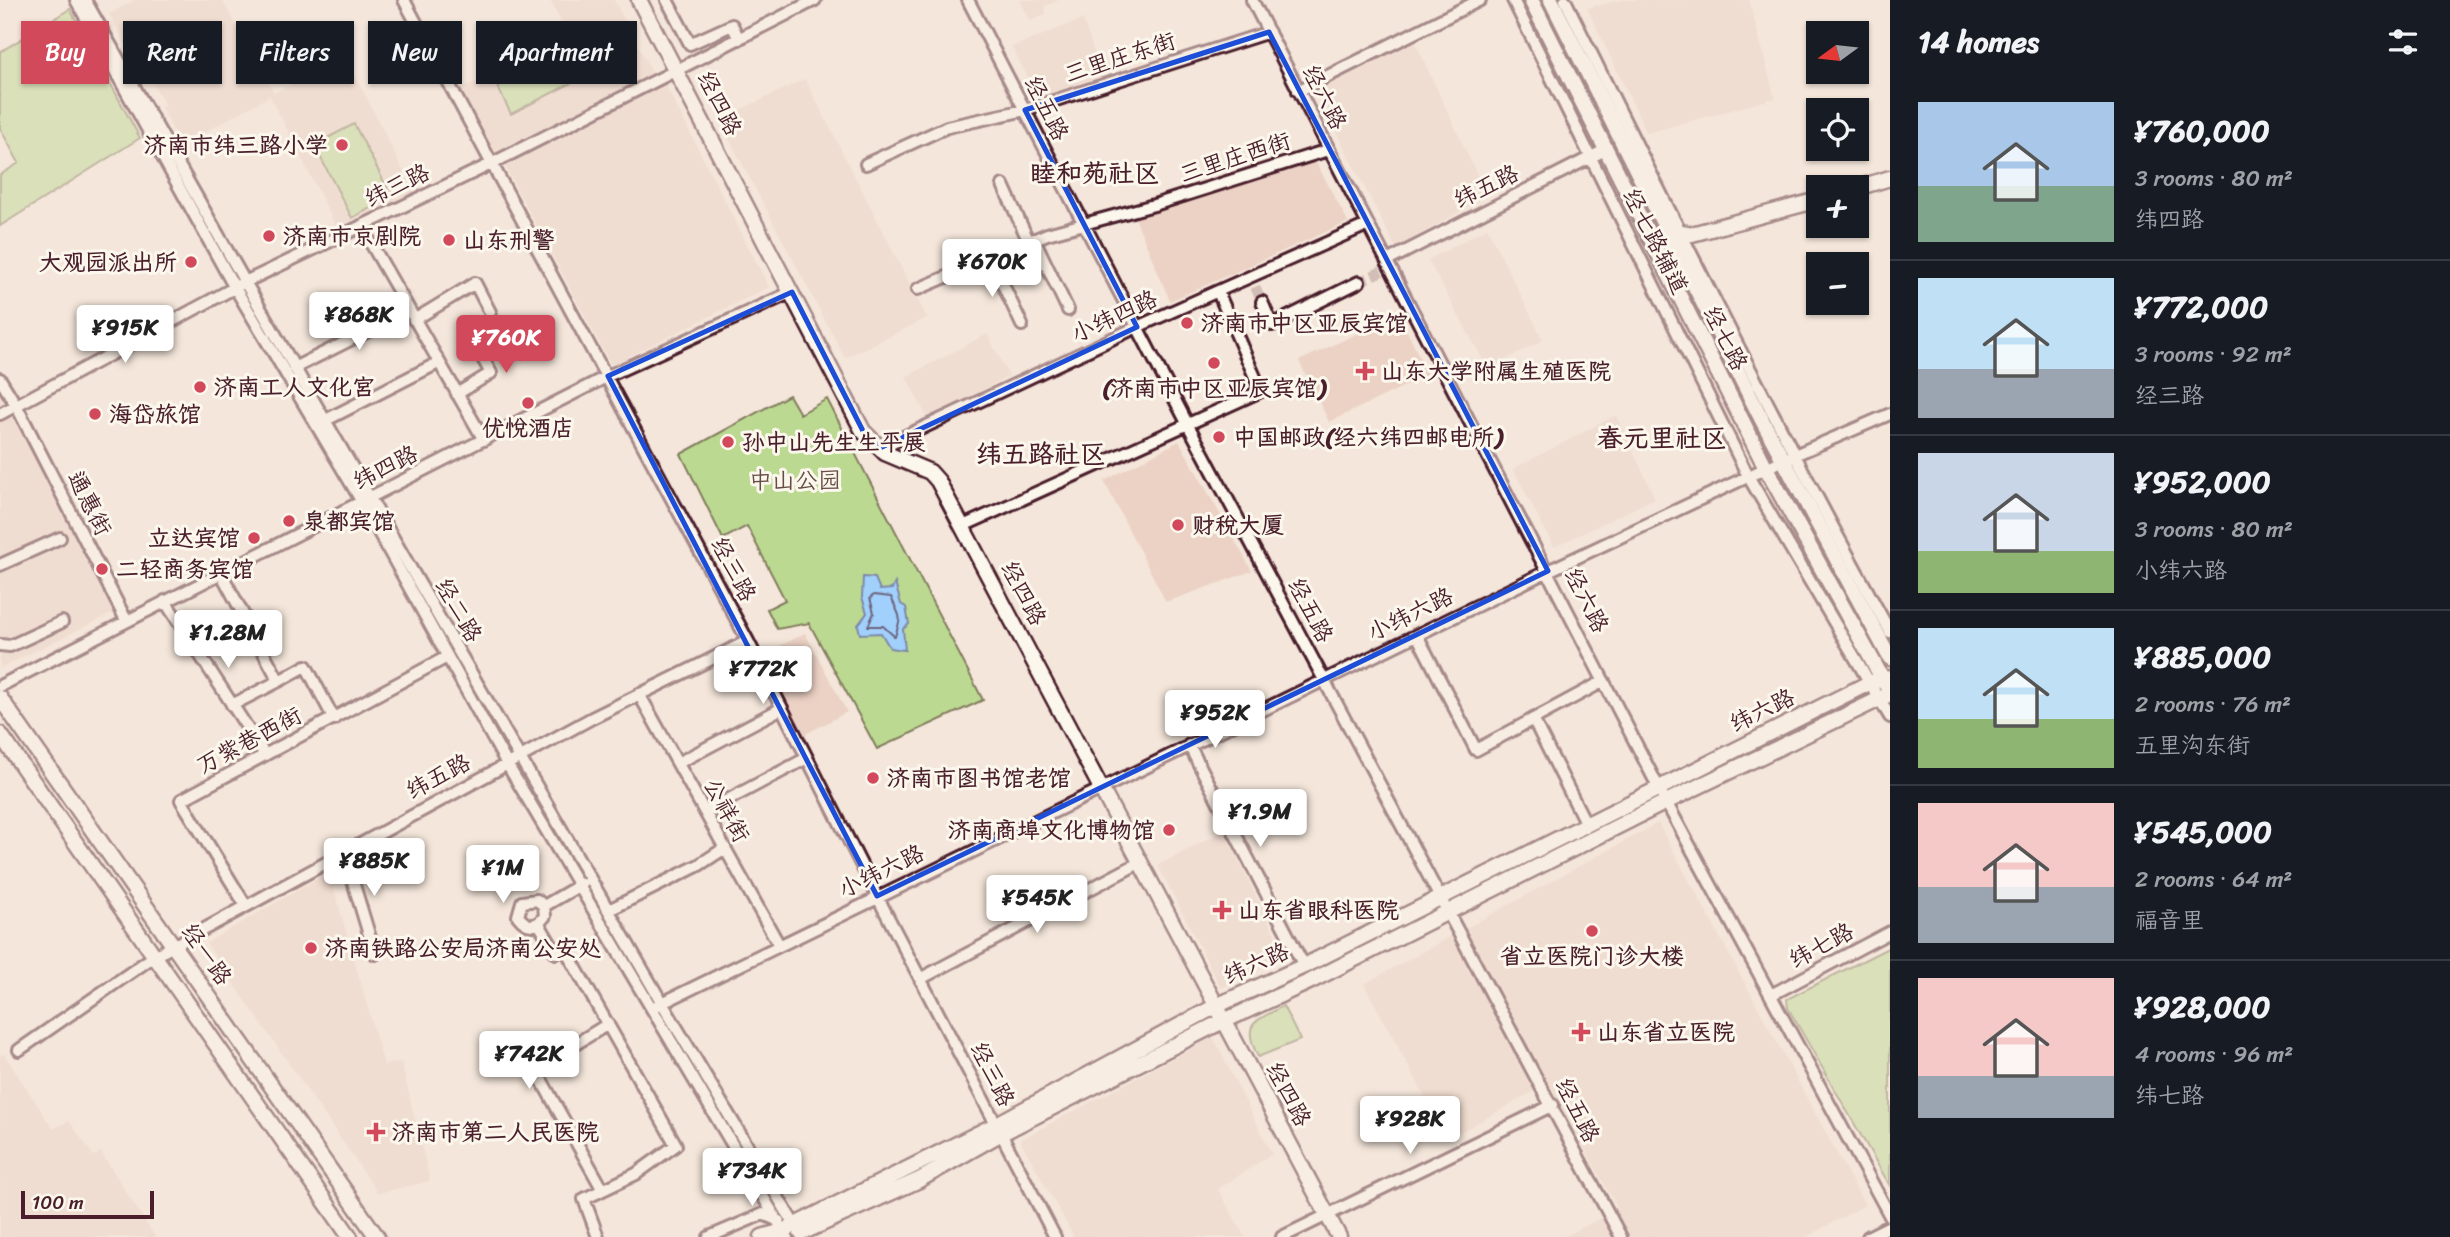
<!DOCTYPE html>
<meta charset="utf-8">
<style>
:root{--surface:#171b24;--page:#242831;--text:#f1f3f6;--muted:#9ea1a6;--line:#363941;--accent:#d1495b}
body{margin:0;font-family:Sriracha,"LXGW WenKai TC",sans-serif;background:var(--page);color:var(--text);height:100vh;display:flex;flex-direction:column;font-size:26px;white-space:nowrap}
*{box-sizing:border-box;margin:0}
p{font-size:23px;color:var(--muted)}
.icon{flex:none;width:38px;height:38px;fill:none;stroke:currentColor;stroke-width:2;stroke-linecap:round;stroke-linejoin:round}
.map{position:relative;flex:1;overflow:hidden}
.panel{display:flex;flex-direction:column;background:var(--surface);width:560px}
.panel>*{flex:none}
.banner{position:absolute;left:21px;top:21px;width:665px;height:63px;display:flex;gap:14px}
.needle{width:46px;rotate:255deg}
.buttons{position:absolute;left:1806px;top:21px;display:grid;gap:14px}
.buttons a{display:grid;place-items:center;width:63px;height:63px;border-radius:0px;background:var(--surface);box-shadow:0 2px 5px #0004;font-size:35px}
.scale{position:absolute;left:21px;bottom:18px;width:133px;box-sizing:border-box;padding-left:7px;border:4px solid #4a1f2b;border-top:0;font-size:19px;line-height:24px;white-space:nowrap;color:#4a1f2b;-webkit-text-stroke:5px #fbf7ec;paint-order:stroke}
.price{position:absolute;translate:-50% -60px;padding:0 16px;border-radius:7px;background:#fff;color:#222;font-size:23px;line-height:46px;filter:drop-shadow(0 2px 4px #0008)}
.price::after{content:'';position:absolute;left:50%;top:42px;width:21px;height:16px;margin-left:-10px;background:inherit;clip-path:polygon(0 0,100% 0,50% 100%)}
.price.selected{background:var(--accent);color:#fff}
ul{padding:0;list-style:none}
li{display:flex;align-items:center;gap:21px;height:175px;padding:0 28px}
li+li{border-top:2px solid var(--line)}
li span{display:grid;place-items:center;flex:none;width:196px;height:140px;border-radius:0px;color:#555}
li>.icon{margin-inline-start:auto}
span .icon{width:84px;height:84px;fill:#fffc;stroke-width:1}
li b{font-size:30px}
h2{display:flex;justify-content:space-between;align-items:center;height:84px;padding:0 28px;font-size:30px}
.chip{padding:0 24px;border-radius:0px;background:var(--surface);box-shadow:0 2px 5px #0004;font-size:24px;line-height:63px}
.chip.selected{background:var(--accent);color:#fff}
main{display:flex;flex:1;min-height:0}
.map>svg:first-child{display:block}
.built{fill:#ecd2c5}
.green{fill:#bbd991;stroke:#827c5e;stroke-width:2}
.water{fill:#a1d0fd;stroke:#7e89a9;stroke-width:2}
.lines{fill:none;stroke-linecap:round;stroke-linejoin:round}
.shore{stroke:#6d667f;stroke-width:2}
.minor-tunnel{stroke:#d2beb7;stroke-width:10;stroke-dasharray:10 5;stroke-linecap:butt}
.minor-casing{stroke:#4a1f2b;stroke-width:16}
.major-casing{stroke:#4a1f2b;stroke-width:19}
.minor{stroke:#fbf7ec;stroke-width:10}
.major{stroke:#fbf7ec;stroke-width:14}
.marked{fill:none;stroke:#1d4ed8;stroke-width:5;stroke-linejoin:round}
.poi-dot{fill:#d1495b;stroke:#fbf7ec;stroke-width:2.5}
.labels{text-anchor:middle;stroke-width:6;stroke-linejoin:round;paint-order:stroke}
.street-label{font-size:23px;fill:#4a1f2b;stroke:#fbf7ec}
.poi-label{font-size:23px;font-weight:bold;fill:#4a1f2b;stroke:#fbf7ec;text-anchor:start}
.park-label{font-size:23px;fill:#664e44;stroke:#fbf7ec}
.quarter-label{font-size:26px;font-weight:bold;fill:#4a1f2b;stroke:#fbf7ec}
</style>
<main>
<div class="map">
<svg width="1890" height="1237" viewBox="0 0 1890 1237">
<rect width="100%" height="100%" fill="#f4e6da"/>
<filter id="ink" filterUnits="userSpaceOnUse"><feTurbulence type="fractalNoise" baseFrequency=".0143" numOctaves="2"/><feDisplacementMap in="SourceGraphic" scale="14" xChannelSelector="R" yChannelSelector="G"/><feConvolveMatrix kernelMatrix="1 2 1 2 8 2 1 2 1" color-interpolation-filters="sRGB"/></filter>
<g filter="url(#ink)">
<path class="built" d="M135 0H222L274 93 346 57 415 194 339 232 270 96 181 145 161 107 165 105 151 80 147 81 133 47 128 49 109 14Z
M550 0H614L653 74 495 153 461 89 568 35Z
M1020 0H1060L1045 6 1046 14 1030 21Z
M1621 0H1749L1775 98 1647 133 1587 8Z
M1083 19 1103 80 1040 100 1012 47Z
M1415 42 1487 196 1396 248 1315 91Z
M805 79 927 318 845 358 719 120Z
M664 82 769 287 611 365 503 163Z
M1316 162 1348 222 1170 301 1135 218Z
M1487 228 1543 340 1488 369 1428 260Z
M1399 314 1428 375 1329 422 1299 361Z
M987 334 1009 376 928 419 906 377Z
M0 388 115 612 0 668Z
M1616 415 1655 498 1554 547 1513 469Z
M1179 441 1252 571 1166 602 1104 481Z
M805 633 847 712 804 735 763 655Z
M1658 823 1865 1205 1806 1237H1564L1618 1209 1549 1083 1448 1139 1364 984Z
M1224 831 1285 955 1221 988 1158 865Z
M329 872 384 1065 401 1062 430 1181 378 1193 206 943Z
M1213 1037 1272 1154 1218 1189 1245 1237H1074L1020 1140Z
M4 1054 53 1129 69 1121 94 1156 101 1152 155 1237H0V1056Z"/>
<path class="green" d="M70 9 140 138 0 226V175L19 163 0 128V52Z
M573 37 591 73 511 114 492 76Z
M354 124 392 197 352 218 314 145Z
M789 395 800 414 827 399 983 700 877 749 809 623 777 629 767 609 785 600 747 526 723 539 681 454Z
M1890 947V1186L1788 1008 1787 999Z
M1283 1006 1300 1040 1258 1057C1241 1022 1255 1022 1283 1006Z"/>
<path class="water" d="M863 577 875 578 880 590 892 589 895 583 901 604 906 607 909 624 903 629 905 650 890 648 881 633 860 634 858 625 867 613 862 597Z"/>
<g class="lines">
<path class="shore" d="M874 595 891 597C901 621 902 612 895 637L883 626H868L874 613 870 598Z"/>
<path class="minor-tunnel" d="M1359 282 1382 271
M1255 287 1262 302"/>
<defs>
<path id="minor" d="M76 0 231 281 362 502 507 764 787 1237
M85 0 245 282 662 1003 797 1229
M404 0 748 641 877 896 1055 1237
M667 0 690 44 732 25 739 39
M968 0 1187 423 1621 1237
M1252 0 1666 802 1890 1216
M1513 0 1748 476 1890 717
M1565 0C1670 213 1775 424 1890 632
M1298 91 1480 0
M866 164 947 127 1025 110 1269 32
M1003 185 1029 242
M361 226 484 440
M1034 239 1068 310
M991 259 1022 325
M1387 261 1605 150
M918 289 1047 234 1154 205 1328 150
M1262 302 1272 325 1359 282
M414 320 475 283 490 312
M294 368 408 311
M0 379 16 405 126 620
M457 394 491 373 469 334
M0 414 245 282 491 164 815 0
M324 421 438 363
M880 448 1137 327 1367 225
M963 526 1261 391 1218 292
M0 565 60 538
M221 573 279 681 306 666 334 719
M165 601 265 755
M1417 635 1476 750 1604 681
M0 645 10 646 62 622
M0 686 608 376 792 292
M639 694 779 945
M232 705 279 681
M1533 719 1586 824
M1189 745 1304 966
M678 763 782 708
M705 812 807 758
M344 852 375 954
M246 906 181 800 447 657
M544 906 545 916C536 928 527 928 518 916L522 902 537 900 544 906 582 884
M609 910 699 865 725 848
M539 924 556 953 564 947 676 1145 636 1174 584 1199 598 1237
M920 979 1139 863
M1771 995 1890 932
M656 1006 1548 571 1783 460 1890 414
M19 1050 153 957 592 718 748 641
M603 1190 538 1074 540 1066 608 1024
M709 1237 763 1214 779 1221
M1282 1237 1553 1105
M1868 1237 1890 1226"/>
<path id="major" d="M639 0 863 431 885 453 930 472 938 481 1339 1237
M1531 0 1766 468 1886 685
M1551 0 1763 422 1890 658
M1857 188 1890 178
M1665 229 1692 234 1818 200
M0 698 377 1237
M0 734 350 1237
M801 1233 919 1180 1000 1134 1213 1026 1311 981 1666 802 1890 694
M762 1237 783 1231 995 1125 1216 1006 1304 966 1871 682 1890 678"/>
</defs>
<use href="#minor" class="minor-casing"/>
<use href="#major" class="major-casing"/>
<use href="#minor" class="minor"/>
<use href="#major" class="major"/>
</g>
</g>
<path d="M0 0H1890V1237H0ZM1269 32 1548 571 877 896 608 376 792 292 863 431 880 448 1137 327 1025 110Z" fill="#f4e6da" fill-opacity=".55" fill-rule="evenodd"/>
<path class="marked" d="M1269 32 1548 571 877 896 608 376 792 292 863 431 880 448 1137 327 1025 110Z"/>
<g class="poi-dot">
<circle cx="342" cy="145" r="7"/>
<circle cx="269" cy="236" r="7"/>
<circle cx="449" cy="240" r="7"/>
<circle cx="191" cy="262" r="7"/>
<circle cx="1187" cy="323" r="7"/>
<circle cx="1214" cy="363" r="7"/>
<path d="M1361.5 360.5h7v7h7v7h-7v7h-7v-7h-7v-7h7z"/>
<circle cx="200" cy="387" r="7"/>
<circle cx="528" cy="403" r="7"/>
<circle cx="95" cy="414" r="7"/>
<circle cx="1219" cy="437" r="7"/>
<circle cx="728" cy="442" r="7"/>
<circle cx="289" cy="521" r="7"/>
<circle cx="1178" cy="525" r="7"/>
<circle cx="254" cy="538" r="7"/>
<circle cx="102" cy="569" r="7"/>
<circle cx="873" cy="778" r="7"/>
<circle cx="1169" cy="830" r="7"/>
<path d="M1218.5 899.5h7v7h7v7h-7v7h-7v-7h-7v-7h7z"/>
<circle cx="1592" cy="931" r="7"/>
<circle cx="311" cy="948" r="7"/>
<path d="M1577.5 1021.5h7v7h7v7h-7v7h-7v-7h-7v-7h7z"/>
<path d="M372.5 1121.5h7v7h7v7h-7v7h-7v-7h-7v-7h7z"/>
</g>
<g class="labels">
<g class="street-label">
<text transform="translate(1120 57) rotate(-18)" y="8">三里庄东街</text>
<text transform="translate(1325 97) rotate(63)" y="8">经六路</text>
<text transform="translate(720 103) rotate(63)" y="8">经四路</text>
<text transform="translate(1047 108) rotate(63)" y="8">经五路</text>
<text transform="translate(1235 157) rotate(-18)" y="8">三里庄西街</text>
<text transform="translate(397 185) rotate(-26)" y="8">纬三路</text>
<text transform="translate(1486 186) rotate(-26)" y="8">纬五路</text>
<text transform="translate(1656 241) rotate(63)" y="8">经七路辅道</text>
<text transform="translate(1114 316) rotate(-25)" y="8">小纬四路</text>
<text transform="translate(1726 338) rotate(63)" y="8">经七路</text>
<text transform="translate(385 467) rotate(-27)" y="8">纬四路</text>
<text transform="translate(90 503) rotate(63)" y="8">通惠街</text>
<text transform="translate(734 569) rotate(62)" y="8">经三路</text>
<text transform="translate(1024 593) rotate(62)" y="8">经四路</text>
<text transform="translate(1587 600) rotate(63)" y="8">经六路</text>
<text transform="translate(459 610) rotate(60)" y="8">经二路</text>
<text transform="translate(1311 610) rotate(62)" y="8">经五路</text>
<text transform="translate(1410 614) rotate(-26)" y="8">小纬六路</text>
<text transform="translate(1762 710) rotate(-26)" y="8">纬六路</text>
<text transform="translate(249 740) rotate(-28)" y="8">万紫巷西街</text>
<text transform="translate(438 776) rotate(-28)" y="8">纬五路</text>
<text transform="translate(727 810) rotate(61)" y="8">公祥街</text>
<text transform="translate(881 871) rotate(-26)" y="8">小纬六路</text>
<text transform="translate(1821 945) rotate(-28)" y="8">纬七路</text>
<text transform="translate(207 954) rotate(55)" y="8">经一路</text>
<text transform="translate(1256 963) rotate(-24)" y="8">纬六路</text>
<text transform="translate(993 1074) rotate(63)" y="8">经三路</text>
<text transform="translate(1289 1094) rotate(62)" y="8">经四路</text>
<text transform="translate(1578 1110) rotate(63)" y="8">经五路</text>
</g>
<g class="poi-label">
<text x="328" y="153" text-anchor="end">济南市纬三路小学</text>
<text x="283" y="244">济南市京剧院</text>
<text x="463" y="248">山东刑警</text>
<text x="177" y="270" text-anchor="end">大观园派出所</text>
<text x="1201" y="331">济南市中区亚辰宾馆</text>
<text x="1381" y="379">山东大学附属生殖医院</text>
<text x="214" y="395">济南工人文化宫</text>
<text x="1214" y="396" text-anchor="middle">(济南市中区亚辰宾馆)</text>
<text x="109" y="422">海岱旅馆</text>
<text x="528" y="436" text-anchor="middle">优悦酒店</text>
<text x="1233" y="445">中国邮政(经六纬四邮电所)</text>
<text x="742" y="450">孙中山先生生平展</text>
<text x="303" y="529">泉都宾馆</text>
<text x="1192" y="533">财税大厦</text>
<text x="240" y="546" text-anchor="end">立达宾馆</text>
<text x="116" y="577">二轻商务宾馆</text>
<text x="887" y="786">济南市图书馆老馆</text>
<text x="1155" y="838" text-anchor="end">济南商埠文化博物馆</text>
<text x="1238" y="918">山东省眼科医院</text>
<text x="325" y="956">济南铁路公安局济南公安处</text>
<text x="1592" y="964" text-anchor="middle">省立医院门诊大楼</text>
<text x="1597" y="1040">山东省立医院</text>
<text x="392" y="1140">济南市第二人民医院</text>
</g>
<g class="park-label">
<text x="795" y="488">中山公园</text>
</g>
<g class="quarter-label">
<text x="1095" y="182">睦和苑社区</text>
<text x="1662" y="447">春元里社区</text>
<text x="1041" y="463">纬五路社区</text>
</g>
</g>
</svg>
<div class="buttons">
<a><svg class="needle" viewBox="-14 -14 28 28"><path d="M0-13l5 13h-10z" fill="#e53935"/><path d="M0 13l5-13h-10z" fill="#9ea1a6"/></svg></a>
<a><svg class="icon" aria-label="locate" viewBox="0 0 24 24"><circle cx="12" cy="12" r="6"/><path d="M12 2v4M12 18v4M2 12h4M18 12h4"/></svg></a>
<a>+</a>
<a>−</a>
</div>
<div class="scale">100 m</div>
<b class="price" style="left:992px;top:299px">¥670K</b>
<b class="price" style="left:359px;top:352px">¥868K</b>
<b class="price" style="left:125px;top:365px">¥915K</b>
<b class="price selected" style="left:506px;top:375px">¥760K</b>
<b class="price" style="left:228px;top:670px">¥1.28M</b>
<b class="price" style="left:763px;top:706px">¥772K</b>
<b class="price" style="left:1215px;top:750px">¥952K</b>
<b class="price" style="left:1260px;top:849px">¥1.9M</b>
<b class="price" style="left:374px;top:898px">¥885K</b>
<b class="price" style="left:503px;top:905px">¥1M</b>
<b class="price" style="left:1037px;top:935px">¥545K</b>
<b class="price" style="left:529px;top:1091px">¥742K</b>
<b class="price" style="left:1410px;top:1156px">¥928K</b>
<b class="price" style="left:752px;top:1208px">¥734K</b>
<div class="banner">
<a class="chip selected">Buy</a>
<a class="chip">Rent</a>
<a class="chip">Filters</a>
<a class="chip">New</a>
<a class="chip">Apartment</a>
</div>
</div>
<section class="panel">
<h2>14 homes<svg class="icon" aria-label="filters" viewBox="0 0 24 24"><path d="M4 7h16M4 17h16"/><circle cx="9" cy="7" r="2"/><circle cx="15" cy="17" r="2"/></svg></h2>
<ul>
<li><span style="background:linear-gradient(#a9c7e8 60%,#7fa58c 0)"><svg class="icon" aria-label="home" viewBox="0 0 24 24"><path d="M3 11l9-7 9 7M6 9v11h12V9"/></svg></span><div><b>¥760,000</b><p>3 rooms · 80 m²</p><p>纬四路</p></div></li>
<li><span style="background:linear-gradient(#bfe0f5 65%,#9aa5b1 0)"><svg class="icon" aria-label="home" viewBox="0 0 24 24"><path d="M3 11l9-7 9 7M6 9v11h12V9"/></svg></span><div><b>¥772,000</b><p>3 rooms · 92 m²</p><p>经三路</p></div></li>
<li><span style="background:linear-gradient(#c9d6e8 70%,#8fb573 0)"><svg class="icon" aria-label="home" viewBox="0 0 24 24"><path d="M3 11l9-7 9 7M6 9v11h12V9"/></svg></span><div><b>¥952,000</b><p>3 rooms · 80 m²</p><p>小纬六路</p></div></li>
<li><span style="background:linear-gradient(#bfe0f5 65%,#8fb573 0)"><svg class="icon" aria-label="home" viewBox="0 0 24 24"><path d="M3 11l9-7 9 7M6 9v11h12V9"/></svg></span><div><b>¥885,000</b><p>2 rooms · 76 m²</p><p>五里沟东街</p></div></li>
<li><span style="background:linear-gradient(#f6c9c9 60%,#9aa5b1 0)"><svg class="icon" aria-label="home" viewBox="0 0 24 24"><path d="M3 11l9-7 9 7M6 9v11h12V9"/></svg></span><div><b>¥545,000</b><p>2 rooms · 64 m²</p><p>福音里</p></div></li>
<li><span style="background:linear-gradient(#f6c9c9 70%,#9aa5b1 0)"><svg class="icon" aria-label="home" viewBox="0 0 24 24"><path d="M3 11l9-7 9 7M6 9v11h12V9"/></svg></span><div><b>¥928,000</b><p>4 rooms · 96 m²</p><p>纬七路</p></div></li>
</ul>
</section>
</main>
